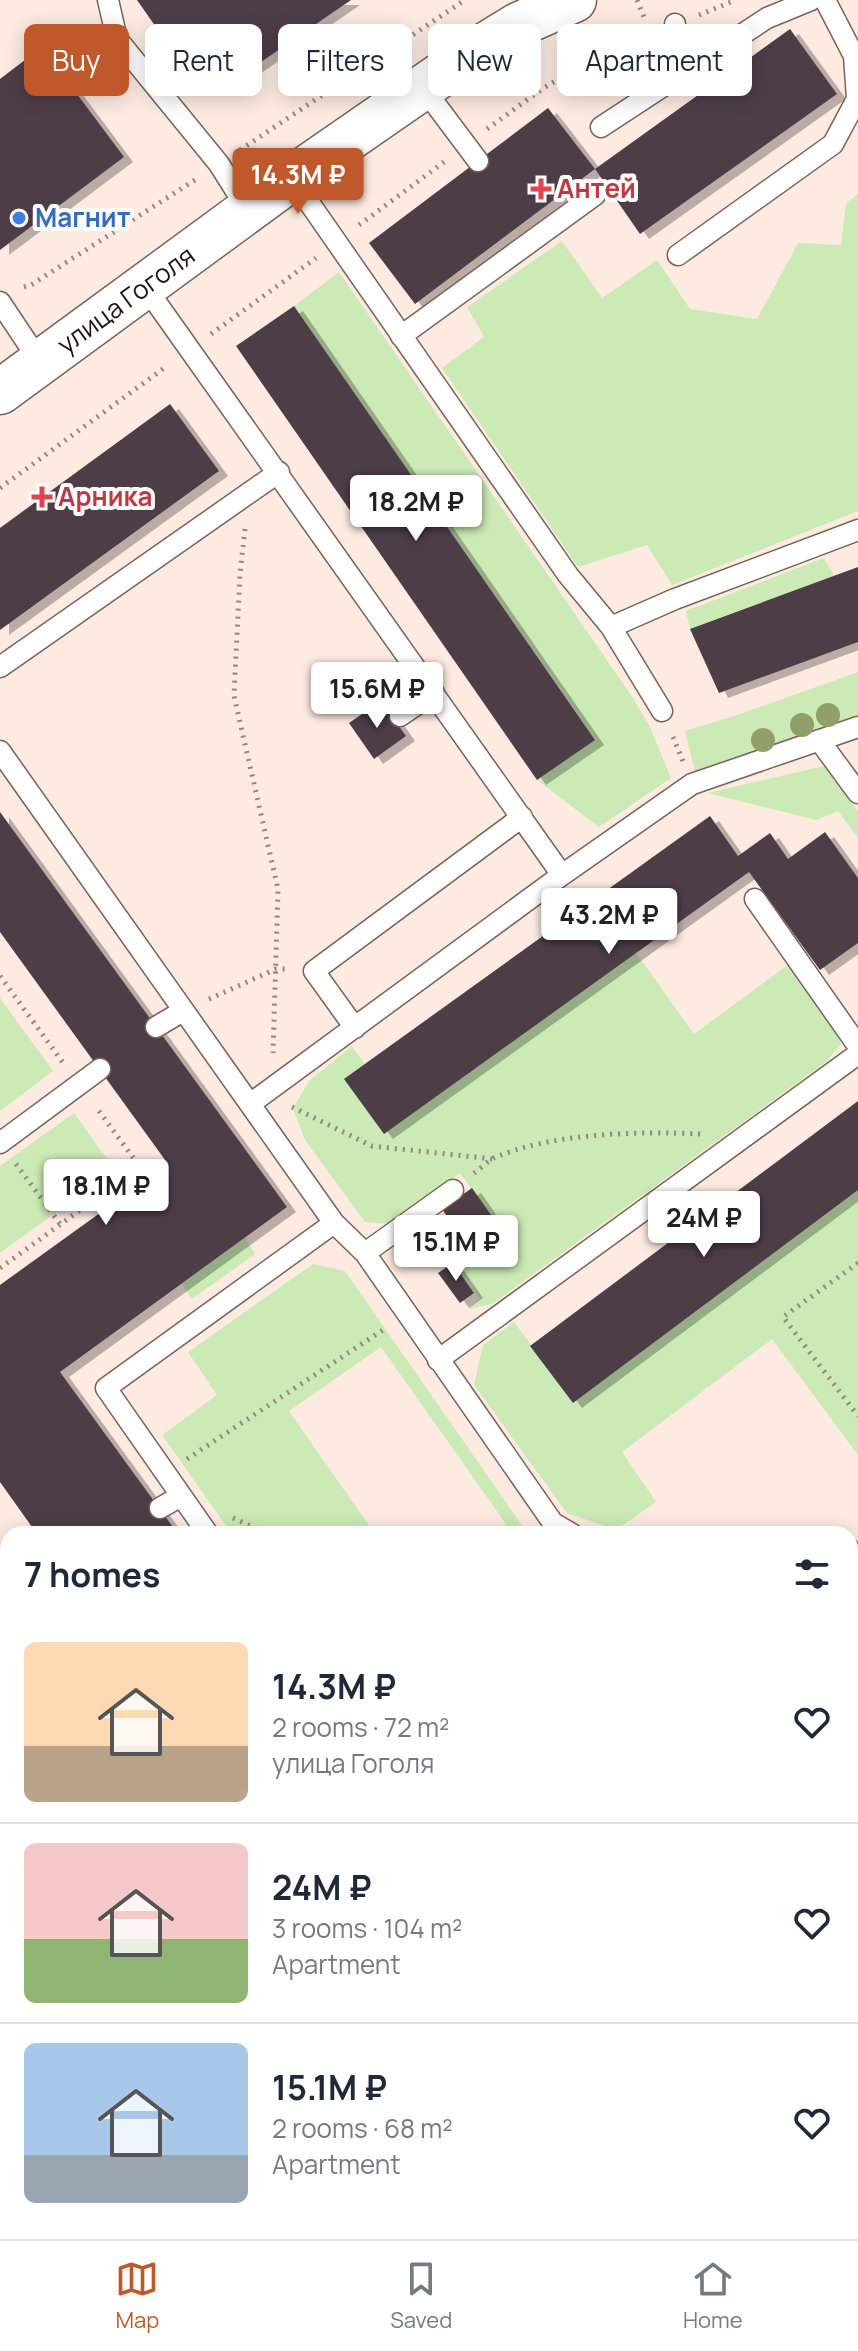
<!DOCTYPE html>
<meta charset="utf-8">
<style>
:root{--surface:#fff;--page:#f6f6f7;--text:#1f2937;--muted:#747a83;--line:#e0e1e3;--accent:#bf592b}
body{margin:0;font-family:Manrope,sans-serif;background:var(--page);color:var(--text);height:100vh;display:flex;flex-direction:column;font-size:30px;white-space:nowrap}
*{box-sizing:border-box;margin:0}
p{font-size:26px;color:var(--muted)}
.icon{flex:none;width:44px;height:44px;fill:none;stroke:currentColor;stroke-width:2;stroke-linecap:round;stroke-linejoin:round}
.map{position:relative;flex:1;overflow:hidden}
.sheet{position:absolute;left:0px;top:1526px;width:858px;height:714px;display:flex;flex-direction:column;background:var(--surface);border-radius:24px 24px 0 0;box-shadow:0 4px 20px #0003}
.sheet>*{flex:none}
.hud{position:absolute;left:24px;top:24px;width:810px;height:72px;display:flex;gap:16px}
.price{position:absolute;translate:-50% -68px;padding:0 18px;border-radius:8px;background:#fff;color:#222;font-size:26px;line-height:52px;filter:drop-shadow(0 2px 4px #0008)}
.price::after{content:'';position:absolute;left:50%;top:48px;width:24px;height:18px;margin-left:-12px;background:inherit;clip-path:polygon(0 0,100% 0,50% 100%)}
.price.current{background:var(--accent);color:#fff}
ul{padding:0;list-style:none}
li{display:flex;align-items:center;gap:24px;height:200px;padding:0 24px}
li+li{border-top:2px solid var(--line)}
li span{display:grid;place-items:center;flex:none;width:224px;height:160px;border-radius:12px;color:#555}
li>.icon{margin-inline-start:auto}
span .icon{width:96px;height:96px;fill:#fffc;stroke-width:1}
li b{font-size:34px}
h2{display:flex;justify-content:space-between;align-items:center;height:96px;padding:0 24px;font-size:34px}
.tag{padding:0 28px;border-radius:12px;background:var(--surface);box-shadow:0 4px 20px #0003;font-size:28px;line-height:72px}
.tag.current{background:var(--accent);color:#fff}
.menu{display:flex;justify-content:space-around;align-items:center;height:112px;border-top:2px solid var(--line);background:var(--surface);font-size:22px;color:var(--muted)}
.menu a{display:grid;justify-items:center;gap:4px}
.menu .current{color:var(--accent)}
.map>svg:first-child{display:block}
.green{fill:#cbeab5}
.building{fill:#4d3c46;filter:url(#shadow)}
.lines{fill:none;stroke-linecap:round;stroke-linejoin:round}
.service-casing{stroke:#776459;stroke-width:23}
.minor-casing{stroke:#776459;stroke-width:43}
.tertiary-casing{stroke:#776459;stroke-width:47}
.path{stroke:#948780;stroke-width:5;stroke-dasharray:2 6;stroke-linecap:butt}
.service{stroke:#fff;stroke-width:20}
.minor{stroke:#fff;stroke-width:40}
.tertiary{stroke:#fff;stroke-width:44}
.tree{fill:#91a06b}
.health-dot{fill:#e0444e;stroke:#fff;stroke-width:3}
.shop-dot{fill:#3f7fe0;stroke:#fff;stroke-width:3}
.labels{text-anchor:middle;stroke-width:8;stroke-linejoin:round;paint-order:stroke}
.health-label{font-size:26px;font-weight:bold;fill:#be3a42;stroke:#fff;text-anchor:start}
.shop-label{font-size:26px;font-weight:bold;fill:#366cbe;stroke:#fff;text-anchor:start}
.street-label{font-size:26px;fill:#1d1511;stroke:#fff}
</style>
<div class="map">
<svg width="858" height="2239" viewBox="0 0 858 2239">
<defs>
<filter id="shadow"><feDropShadow dx="9" dy="5" stdDeviation="0" flood-color="#0004"/></filter>
</defs>
<rect width="100%" height="100%" fill="#fdebe1"/>
<path class="green" d="M858 194V511L672 585 647 545 578 567 442 368 484 337 467 307 562 241 602 298 657 260 690 309 757 319 798 243 841 245 846 204Z
M339 272 633 698 650 727 671 778 599 827 537 780 595 739 294 306Z
M824 558 834 576 690 629 686 611Z
M858 672V717L696 776 685 731 740 714Z
M824 766 858 811V838L838 811 816 820 707 793Z
M636 953 694 1034 789 964 834 1026 841 1044 826 1062 492 1304 468 1309 479 1299 448 1256 496 1222 460 1173 389 1224 365 1222 305 1140 293 1108 310 1080 352 1046 365 1064 345 1079Z
M0 998 53 1071 0 1111Z
M74 1113 115 1170 0 1253V1166Z
M858 1190V1455L772 1339 622 1452 656 1502 616 1530 567 1513 474 1385 483 1345 514 1322 573 1402Z
M245 1237 255 1254 192 1299 182 1284Z
M313 1264 345 1271 526 1531 523 1534H493L506 1524 381 1347 289 1411 375 1534H232L162 1435 217 1395 188 1352Z
M0 1710 8 1721V1909L0 1915Z
M850 1743 858 1750V1895L850 1898Z
M0 1988 8 2000V2050L0 2039Z
M0 2073 8 2085V2151L0 2143Z
M89 2232H188V2234L184 2239H67Z"/>
<path class="building" d="M137 0H351L238 78 223 55 191 77Z
M790 29 837 94 640 234 595 169 415 304 369 243 548 108 595 169Z
M42 47 124 157 0 250V79Z
M294 306 595 740 537 780 236 346Z
M170 404 219 471 0 630V528Z
M858 567V642L719 693 690 629Z
M381 701 406 736 374 759 349 723Z
M0 812 287 1207 60 1372 178 1534H37L0 1482V1285L168 1164 0 932Z
M710 816 738 856 770 833 788 859 825 832 858 878V943L820 970 749 872 384 1134 344 1079Z
M858 1101V1190L573 1403 530 1346Z
M472 1188 496 1222 465 1243 442 1209Z
M453 1263 474 1293 460 1303 438 1273Z
M851 1594 858 1598V1682L850 1677Z"/>
<g class="lines">
<defs>
<path id="service" d="M108 0 117 39 219 164 248 210
M675 24 680 74
M424 89 478 161
M601 127 767 18 811 0
M292 178 568 575 611 627 662 711
M678 255 833 144 857 99 854 56 825 0
M146 288 562 875
M0 302 40 362
M401 336 595 195
M611 627 675 599 858 530
M0 667 279 472
M400 716 434 693
M819 740 858 793
M0 751 334 1223 365 1253 553 1523 572 1534
M755 899 858 1046
M156 1027 183 1011
M355 1028 314 971 522 817
M250 1104 562 875 692 784 858 727
M0 1143 100 1069
M365 1253 453 1190
M438 1360 858 1054
M160 1508 181 1496
M208 1534 106 1388 334 1223
M0 1584 8 1595
M850 1712 858 1717
M850 2099H858
M0 2225 11 2239
M231 2232 235 2239"/>
<path id="minor" d="M850 1944 858 1942
M0 2188 8 2192"/>
<path id="tertiary" d="M0 392 292 178 474 52 518 25 574 0"/>
</defs>
<use href="#service" class="service-casing"/>
<use href="#minor" class="minor-casing"/>
<use href="#tertiary" class="tertiary-casing"/>
<path class="path" d="M637 0 646 22
M699 15 736 0
M487 129 542 89 647 27
M240 150 465 0
M359 225 444 162
M24 287 31 285 198 178
M211 334 316 258
M0 488 167 366
M245 529 240 574 234 696 278 889 273 1053
M673 737 683 761
M0 976 64 1064
M209 999 276 969H289
M292 1107 372 1146 493 1159
M16 1164 60 1224
M474 1173C480 1169 487 1162 494 1158 550 1133 639 1131 700 1134
M858 1263 783 1317 858 1416
M0 1268 140 1167 96 1107
M187 1459 386 1328
M233 1518 268 1534
M850 1548 858 1542
M850 1581H858
M0 1639 8 1634
M0 1697 8 1708
M0 1926 8 1920
M0 1972 8 1983
M0 2056 8 2067
M647 2232 650 2239"/>
<use href="#service" class="service"/>
<use href="#minor" class="minor"/>
<use href="#tertiary" class="tertiary"/>
</g>
<g class="tree">
<circle cx="828" cy="715" r="12"/>
<circle cx="802" cy="725" r="12"/>
<circle cx="763" cy="740" r="12"/>
</g>
<g class="health-dot">
<path d="M537 177h8v8h8v8h-8v8h-8v-8h-8v-8h8z"/>
<path d="M38 485h8v8h8v8h-8v8h-8v-8h-8v-8h8z"/>
</g>
<circle class="shop-dot" cx="19" cy="218" r="8"/>
<g class="labels">
<g class="health-label">
<text x="557" y="198">Антей</text>
<text x="58" y="506">Арника</text>
</g>
<g class="shop-label">
<text x="35" y="227">Магнит</text>
</g>
<g class="street-label">
<text transform="translate(126 300) rotate(-36)" y="9">улица Гоголя</text>
</g>
</g>
</svg>
<b class="price current" style="left:298px;top:216px">14.3M ₽</b>
<b class="price" style="left:416px;top:543px">18.2M ₽</b>
<b class="price" style="left:377px;top:730px">15.6M ₽</b>
<b class="price" style="left:609px;top:956px">43.2M ₽</b>
<b class="price" style="left:106px;top:1227px">18.1M ₽</b>
<b class="price" style="left:704px;top:1259px">24M ₽</b>
<b class="price" style="left:456px;top:1283px">15.1M ₽</b>
<div class="hud">
<a class="tag current">Buy</a>
<a class="tag">Rent</a>
<a class="tag">Filters</a>
<a class="tag">New</a>
<a class="tag">Apartment</a>
</div>
<section class="sheet">
<h2>7 homes<svg class="icon" aria-label="filters" viewBox="0 0 24 24"><path d="M4 7h16M4 17h16"/><circle cx="9" cy="7" r="2"/><circle cx="15" cy="17" r="2"/></svg></h2>
<ul>
<li><span style="background:linear-gradient(#ffd9b3 65%,#b9a48a 0)"><svg class="icon" aria-label="home" viewBox="0 0 24 24"><path d="M3 11l9-7 9 7M6 9v11h12V9"/></svg></span><div><b>14.3M ₽</b><p>2 rooms · 72 m²</p><p>улица Гоголя</p></div><svg class="icon" aria-label="heart" viewBox="0 0 24 24"><path d="M12 20l-8-8c-3-5 5-10 8-4 3-6 11-1 8 4z"/></svg></li>
<li><span style="background:linear-gradient(#f6c9c9 60%,#8fb573 0)"><svg class="icon" aria-label="home" viewBox="0 0 24 24"><path d="M3 11l9-7 9 7M6 9v11h12V9"/></svg></span><div><b>24M ₽</b><p>3 rooms · 104 m²</p><p>Apartment</p></div><svg class="icon" aria-label="heart" viewBox="0 0 24 24"><path d="M12 20l-8-8c-3-5 5-10 8-4 3-6 11-1 8 4z"/></svg></li>
<li><span style="background:linear-gradient(#a9c7e8 70%,#9aa5b1 0)"><svg class="icon" aria-label="home" viewBox="0 0 24 24"><path d="M3 11l9-7 9 7M6 9v11h12V9"/></svg></span><div><b>15.1M ₽</b><p>2 rooms · 68 m²</p><p>Apartment</p></div><svg class="icon" aria-label="heart" viewBox="0 0 24 24"><path d="M12 20l-8-8c-3-5 5-10 8-4 3-6 11-1 8 4z"/></svg></li>
</ul>
</section>
</div>
<nav class="menu">
<a class="current"><svg class="icon" aria-label="map" viewBox="0 0 24 24"><path d="M3 6l6-2 6 2 6-2v14l-6 2-6-2-6 2zM9 4v14M15 6v14"/></svg>Map</a>
<a><svg class="icon" aria-label="saved" viewBox="0 0 24 24"><path d="M7 4h10v16l-5-4-5 4z"/></svg>Saved</a>
<a><svg class="icon" aria-label="home" viewBox="0 0 24 24"><path d="M3 11l9-7 9 7M6 9v11h12V9"/></svg>Home</a>
</nav>
